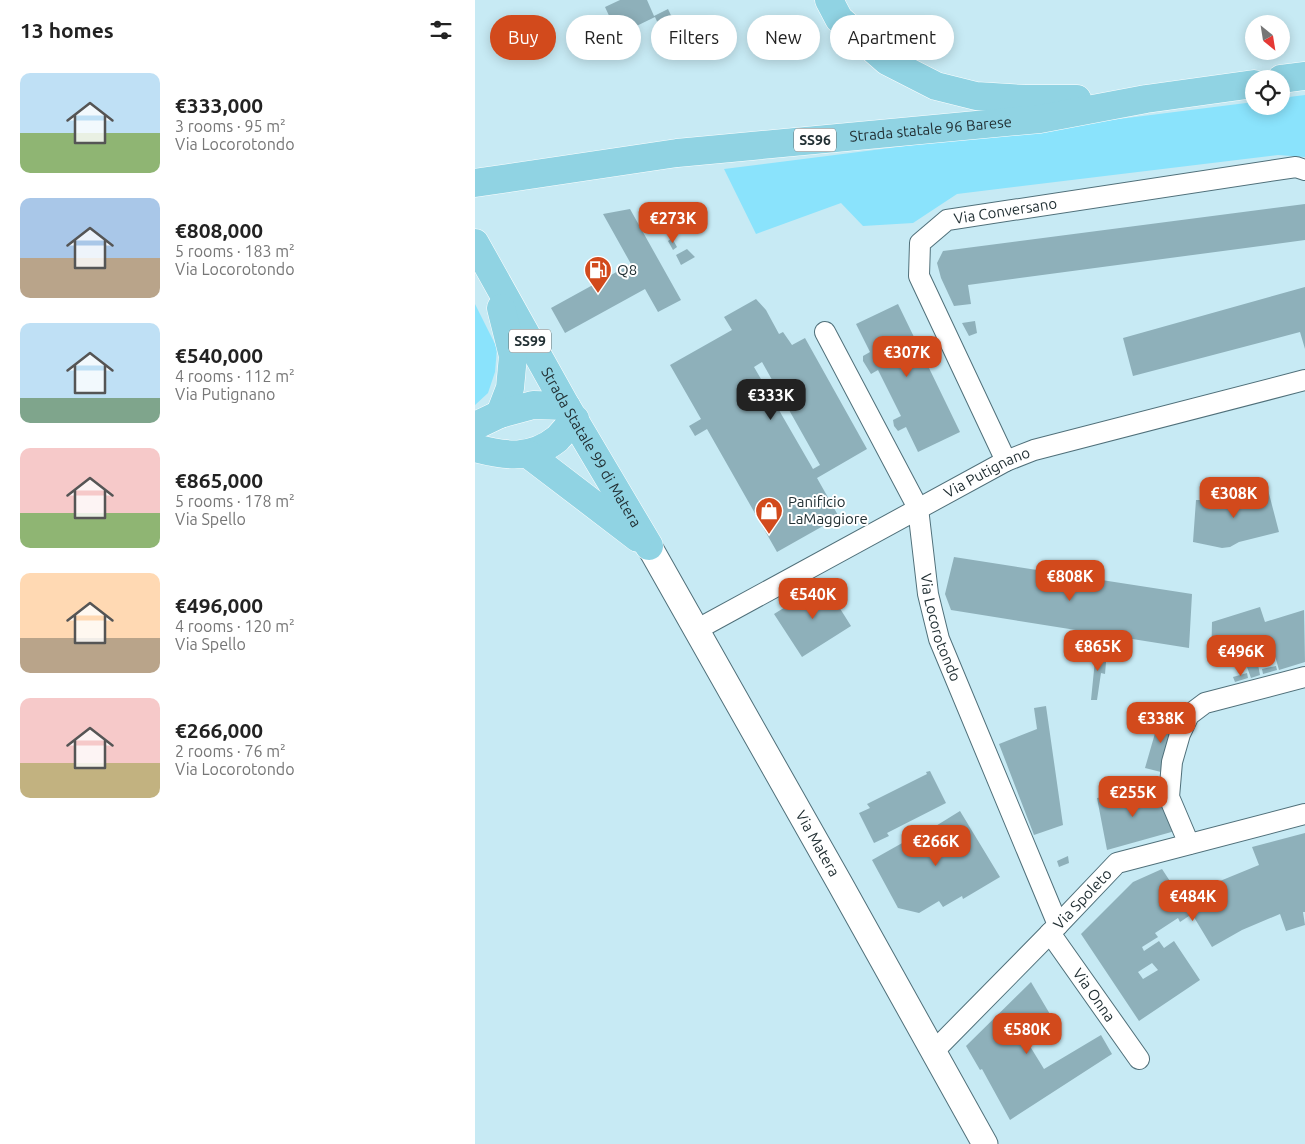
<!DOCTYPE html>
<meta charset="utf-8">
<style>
:root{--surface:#fff;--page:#f2f2f2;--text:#222;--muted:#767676;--accent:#d24a1c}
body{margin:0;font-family:Ubuntu,sans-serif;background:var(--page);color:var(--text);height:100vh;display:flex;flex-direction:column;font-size:19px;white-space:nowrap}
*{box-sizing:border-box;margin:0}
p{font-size:16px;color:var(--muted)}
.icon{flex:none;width:28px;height:28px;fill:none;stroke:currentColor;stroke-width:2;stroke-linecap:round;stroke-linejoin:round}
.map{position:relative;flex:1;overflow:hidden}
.panel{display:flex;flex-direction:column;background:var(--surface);width:475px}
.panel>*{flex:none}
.banner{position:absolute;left:15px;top:15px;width:475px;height:45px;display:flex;gap:10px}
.needle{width:32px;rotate:150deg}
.controls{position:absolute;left:770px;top:15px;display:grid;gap:10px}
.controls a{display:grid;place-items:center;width:45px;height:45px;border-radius:50%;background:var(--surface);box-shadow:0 2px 12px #0003;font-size:25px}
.price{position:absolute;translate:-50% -42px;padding:0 11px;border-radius:10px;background:var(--accent);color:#fff;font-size:16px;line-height:32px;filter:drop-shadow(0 1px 2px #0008)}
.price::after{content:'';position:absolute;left:50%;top:30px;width:15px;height:11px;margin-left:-8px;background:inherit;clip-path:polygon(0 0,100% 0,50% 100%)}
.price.active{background:#222;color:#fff}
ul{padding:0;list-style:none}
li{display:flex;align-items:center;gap:15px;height:125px;padding:0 20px}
li span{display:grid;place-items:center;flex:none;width:140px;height:100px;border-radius:10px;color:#555}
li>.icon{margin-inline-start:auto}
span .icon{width:60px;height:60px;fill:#fffc;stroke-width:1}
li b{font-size:21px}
h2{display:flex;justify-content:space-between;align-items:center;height:60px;padding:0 20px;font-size:21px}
.tag{padding:0 18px;border-radius:22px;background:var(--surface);box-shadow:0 2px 12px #0003;font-size:18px;line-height:45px}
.tag.active{background:var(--accent);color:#fff}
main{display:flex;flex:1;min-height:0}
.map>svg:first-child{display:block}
.green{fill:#8ae3fc}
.building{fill:#8eb0ba;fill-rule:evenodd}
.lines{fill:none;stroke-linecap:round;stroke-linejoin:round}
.minor-casing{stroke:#50707a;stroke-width:22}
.tertiary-casing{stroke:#50707a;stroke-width:27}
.primary-casing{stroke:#fff;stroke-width:29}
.minor{stroke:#fff;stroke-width:20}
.tertiary{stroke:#fff;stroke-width:25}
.primary{stroke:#90d3e3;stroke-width:28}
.labels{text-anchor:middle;stroke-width:4;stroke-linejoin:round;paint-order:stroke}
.shield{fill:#fff;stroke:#646e71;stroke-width:1}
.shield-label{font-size:14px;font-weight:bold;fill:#223034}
.street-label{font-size:15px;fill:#223034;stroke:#fff}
.poi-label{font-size:15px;fill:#223034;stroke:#fff;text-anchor:start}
</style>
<main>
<section class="panel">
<h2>13 homes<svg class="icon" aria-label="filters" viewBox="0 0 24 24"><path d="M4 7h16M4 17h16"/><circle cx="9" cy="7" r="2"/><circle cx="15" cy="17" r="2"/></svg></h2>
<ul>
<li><span style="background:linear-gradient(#bfe0f5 60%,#8fb573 0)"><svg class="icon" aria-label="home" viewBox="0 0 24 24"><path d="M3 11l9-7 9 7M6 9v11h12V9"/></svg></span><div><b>€333,000</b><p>3 rooms · 95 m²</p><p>Via Locorotondo</p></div></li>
<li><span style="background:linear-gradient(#a9c7e8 60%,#b9a48a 0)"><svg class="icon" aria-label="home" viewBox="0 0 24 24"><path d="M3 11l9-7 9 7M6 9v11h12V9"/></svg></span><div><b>€808,000</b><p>5 rooms · 183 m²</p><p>Via Locorotondo</p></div></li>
<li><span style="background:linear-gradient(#bfe0f5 75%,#7fa58c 0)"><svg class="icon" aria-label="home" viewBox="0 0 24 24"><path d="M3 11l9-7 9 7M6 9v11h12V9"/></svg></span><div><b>€540,000</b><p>4 rooms · 112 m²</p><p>Via Putignano</p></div></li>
<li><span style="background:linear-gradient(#f6c9c9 65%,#8fb573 0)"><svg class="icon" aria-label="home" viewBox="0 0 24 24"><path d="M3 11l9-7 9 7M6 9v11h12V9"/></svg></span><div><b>€865,000</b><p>5 rooms · 178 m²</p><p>Via Spello</p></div></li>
<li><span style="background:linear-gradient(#ffd9b3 65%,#b9a48a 0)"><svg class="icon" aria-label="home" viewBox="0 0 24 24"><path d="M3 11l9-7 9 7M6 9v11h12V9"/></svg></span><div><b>€496,000</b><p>4 rooms · 120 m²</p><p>Via Spello</p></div></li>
<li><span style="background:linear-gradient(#f6c9c9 65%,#c2b280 0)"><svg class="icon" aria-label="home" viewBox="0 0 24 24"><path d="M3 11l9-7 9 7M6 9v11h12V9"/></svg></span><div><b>€266,000</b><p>2 rooms · 76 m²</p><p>Via Locorotondo</p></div></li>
</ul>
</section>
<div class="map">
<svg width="830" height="1144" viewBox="0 0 830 1144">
<rect width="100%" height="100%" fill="#c7eaf4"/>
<path class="green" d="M830 95V157L803 155 482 194 438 223 388 226 366 203 281 234 249 169 779 102V106H806V98Z
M0 304 22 348 20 372 13 393 0 405Z"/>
<path class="building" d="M145 0H172L179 16 193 9 208 41 194 48 180 17 143 35 130 7Z
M830 204V240L493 285 496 304 479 306 466 278 462 263 468 251Z
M155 209 206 300 183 312 170 289 90 333 76 308 156 264 128 214Z
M197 238 202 247 198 250 193 241Z
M212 249 220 257 206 265 201 255Z
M830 287V349L825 332 658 376 648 338Z
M281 299 291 310 304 334 308 332 317 345 330 338 392 449 342 478 364 517 302 552 232 429 220 436 214 426 226 419 195 365 257 330 249 317ZM287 362 345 465 338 469 279 367Z
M423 304 485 432 443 452 431 427 423 431 419 426 418 420 426 416 403 370 396 374 388 361V356L395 352 381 324Z
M500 321 502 333 494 336 487 323Z
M792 486 804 532 764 542 755 547 747 548 718 542 721 500H729L741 494 756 498 766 497 765 492Z
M479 557 717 594 714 648 476 610 470 594Z
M349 583 376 626 327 657 299 614Z
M785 607 790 622 829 610 830 662 804 670 798 649 781 654 785 675 776 678 772 667 767 668 764 657 736 665 737 622Z
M621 650 632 651 630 674 626 673 622 700H616Z
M801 666 802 670 788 674 787 669Z
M772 673 773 678 760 682 758 677Z
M571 706 588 825 559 835 524 744 562 729 559 708Z
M685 716 701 720 686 772 670 768Z
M455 771 471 803 412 833 414 836 399 843 384 813 395 808 392 804 452 774 451 772Z
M679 788 700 831 632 850 622 798Z
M485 811 525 877 488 899 487 896 468 907 464 901 444 913 423 908 397 860 429 842 430 845Z
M830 833V912H828L830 925 811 931 805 914 767 930 737 947 717 914 705 922 703 918 680 933 683 937 667 947 669 951 684 941 689 948 699 941 725 980 664 1021 606 934 658 882 687 869 712 907 710 902 745 881 784 865 777 847ZM677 963 683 970 668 979 663 972Z
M593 856 594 863 584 867 582 861Z
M556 982 582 1026 553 1043 569 1069 626 1035 637 1054 535 1120 507 1069 505 1070 491 1046Z"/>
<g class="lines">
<defs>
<g id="minor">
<path id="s1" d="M350 332 443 508 453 594 464 639 583 925"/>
<path id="s2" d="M531 461 444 276 445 243 472 220 821 167 830 170"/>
<path id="s3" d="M221 630 531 461 559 450 830 380"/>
<path d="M714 844 694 797 697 762 705 734 714 715 730 703 830 677"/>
<path id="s4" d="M575 933 664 1059"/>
<path id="s5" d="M458 1052 583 925 642 863 830 814"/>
</g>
<g id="tertiary">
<path id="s6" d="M174 546 364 882 510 1144"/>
</g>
<g id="primary">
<path d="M354 0 364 19 412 61 461 86 501 96 550 99H602"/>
<path d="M806 79 830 76"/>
<path id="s7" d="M0 183 202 153 565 119 671 99 779 84"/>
<path id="s8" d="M0 243 91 406 174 546"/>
<path d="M25 414 35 388 38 356 26 308"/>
<path d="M0 426 25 414 58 405 91 406"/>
<path d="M0 448C30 456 56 460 82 439 88 433 94 425 100 419"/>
<path d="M53 454 163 538"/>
</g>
</defs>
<use href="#minor" class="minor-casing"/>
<use href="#tertiary" class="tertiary-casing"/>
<use href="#primary" class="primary-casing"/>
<use href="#minor" class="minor"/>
<use href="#tertiary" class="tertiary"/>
<use href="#primary" class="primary"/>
</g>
<defs>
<symbol id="fuel-pin" viewBox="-11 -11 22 30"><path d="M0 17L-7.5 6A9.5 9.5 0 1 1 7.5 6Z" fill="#d24a1c" stroke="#fff"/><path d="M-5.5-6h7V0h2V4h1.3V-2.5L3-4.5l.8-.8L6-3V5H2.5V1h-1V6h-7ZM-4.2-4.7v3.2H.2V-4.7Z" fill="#fff"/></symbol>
<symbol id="shop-pin" viewBox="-11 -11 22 30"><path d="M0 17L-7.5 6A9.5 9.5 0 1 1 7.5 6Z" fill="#d24a1c" stroke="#fff"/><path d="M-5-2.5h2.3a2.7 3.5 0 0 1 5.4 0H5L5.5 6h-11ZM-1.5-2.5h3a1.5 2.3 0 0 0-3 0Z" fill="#fff"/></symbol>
</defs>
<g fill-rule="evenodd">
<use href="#fuel-pin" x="107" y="254" width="32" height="43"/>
<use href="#shop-pin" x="278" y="495" width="32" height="43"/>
</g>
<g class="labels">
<g class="shield">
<rect x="319" y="128.5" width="42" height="23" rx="4"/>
<rect x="34" y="329.5" width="42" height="23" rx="4"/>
</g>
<g class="shield-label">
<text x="340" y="145">SS96</text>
<text x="55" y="346">SS99</text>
</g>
<g class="street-label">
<text dy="5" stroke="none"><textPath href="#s7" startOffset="459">Strada statale 96 Barese</textPath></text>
<text dy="5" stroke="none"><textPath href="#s2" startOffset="332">Via Conversano</textPath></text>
<text dy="5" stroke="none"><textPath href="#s8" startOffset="235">Strada Statale 99 di Matera</textPath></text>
<text dy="5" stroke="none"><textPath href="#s3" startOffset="331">Via Putignano</textPath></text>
<text dy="5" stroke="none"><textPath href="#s1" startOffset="321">Via Locorotondo</textPath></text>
<text dy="5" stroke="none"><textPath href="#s6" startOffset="342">Via Matera</textPath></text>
<text dy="5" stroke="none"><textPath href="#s5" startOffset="214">Via Spoleto</textPath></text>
<text dy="5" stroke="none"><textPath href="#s4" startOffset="76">Via Onna</textPath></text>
</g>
<g class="poi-label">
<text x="142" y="275">Q8</text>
<text x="313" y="507">Panificio<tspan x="313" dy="17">LaMaggiore</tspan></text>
</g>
</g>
</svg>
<div class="controls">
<a><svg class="needle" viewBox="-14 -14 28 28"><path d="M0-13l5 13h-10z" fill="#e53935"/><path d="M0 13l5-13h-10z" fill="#767676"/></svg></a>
<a><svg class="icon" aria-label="locate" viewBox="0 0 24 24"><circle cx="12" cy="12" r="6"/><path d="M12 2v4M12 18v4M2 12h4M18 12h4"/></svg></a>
</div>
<b class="price" style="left:198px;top:244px">€273K</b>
<b class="price" style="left:432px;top:378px">€307K</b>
<b class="price active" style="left:296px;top:421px">€333K</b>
<b class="price" style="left:759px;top:519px">€308K</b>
<b class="price" style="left:595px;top:602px">€808K</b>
<b class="price" style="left:338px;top:620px">€540K</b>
<b class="price" style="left:623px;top:672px">€865K</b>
<b class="price" style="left:766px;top:677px">€496K</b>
<b class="price" style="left:686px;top:744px">€338K</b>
<b class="price" style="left:658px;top:818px">€255K</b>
<b class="price" style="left:461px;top:867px">€266K</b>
<b class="price" style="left:718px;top:922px">€484K</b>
<b class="price" style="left:552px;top:1055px">€580K</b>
<div class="banner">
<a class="tag active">Buy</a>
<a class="tag">Rent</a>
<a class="tag">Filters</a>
<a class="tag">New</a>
<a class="tag">Apartment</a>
</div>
</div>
</main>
